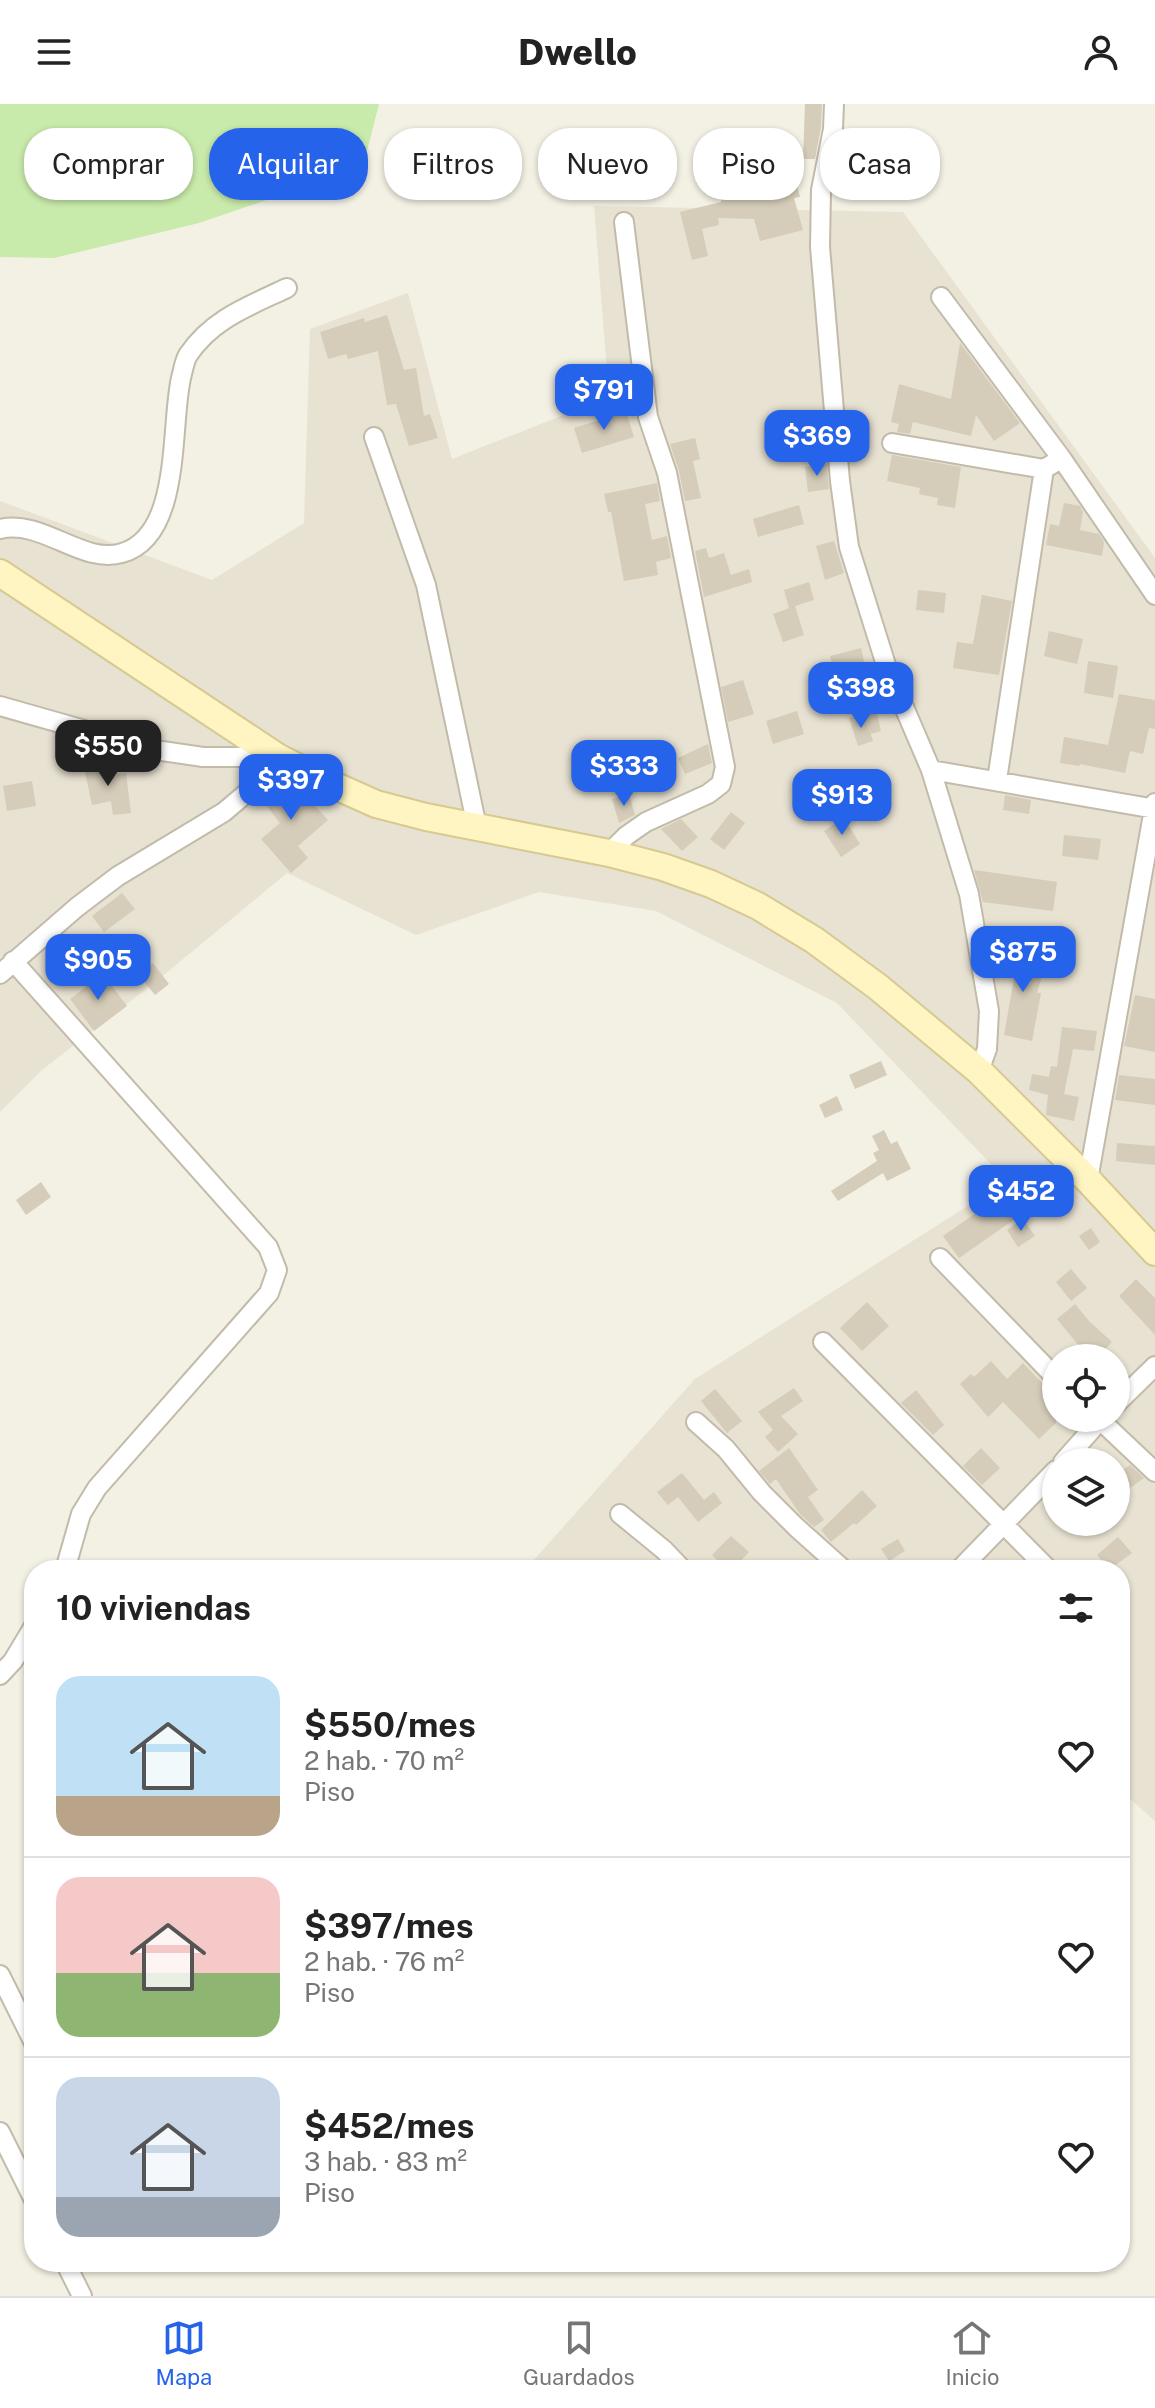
<!DOCTYPE html>
<html lang="es">
<meta charset="utf-8">
<style>
:root{--surface:#fff;--page:#f2f2f2;--text:#222;--muted:#767676;--line:#e0e0e0;--accent:#2563eb}
body{margin:0;font-family:"Public Sans",sans-serif;background:var(--page);color:var(--text);height:100vh;display:flex;flex-direction:column;font-size:30px;white-space:nowrap}
*{box-sizing:border-box;margin:0}
p{font-size:26px;color:var(--muted)}
.icon{flex:none;width:44px;height:44px;fill:none;stroke:currentColor;stroke-width:2;stroke-linecap:round;stroke-linejoin:round}
.map{position:relative;flex:1;overflow:hidden}
.panel{position:absolute;left:24px;top:1456px;width:1106px;height:712px;display:flex;flex-direction:column;background:var(--surface);border-radius:32px;box-shadow:0 2px 6px #0004}
.panel>*{flex:none}
.hud{position:absolute;left:24px;top:24px;width:1108px;height:72px;display:flex;gap:16px}
.controls{position:absolute;left:1042px;top:1240px;display:grid;gap:16px}
.controls a{display:grid;place-items:center;width:88px;height:88px;border-radius:50%;background:var(--surface);box-shadow:0 2px 6px #0004;font-size:40px}
.price{position:absolute;translate:-50% -68px;padding:0 18px;border-radius:16px;background:var(--accent);color:#fff;font-size:26px;line-height:52px;filter:drop-shadow(0 2px 4px #0008)}
.price::after{content:'';position:absolute;left:50%;top:48px;width:24px;height:18px;margin-left:-12px;background:inherit;clip-path:polygon(0 0,100% 0,50% 100%)}
.price.current{background:#222;color:#fff}
ul{padding:0;list-style:none}
li{display:flex;align-items:center;gap:24px;height:200px;padding:0 32px}
li+li{border-top:2px solid var(--line)}
li span{display:grid;place-items:center;flex:none;width:224px;height:160px;border-radius:24px;color:#555}
li>.icon{margin-inline-start:auto}
span .icon{width:96px;height:96px;fill:#fffc;stroke-width:1}
li b{font-size:34px}
h2{display:flex;justify-content:space-between;align-items:center;height:96px;padding:0 32px;font-size:34px}
.chip{padding:0 28px;border-radius:32px;background:var(--surface);box-shadow:0 2px 6px #0004;font-size:28px;line-height:72px}
.chip.current{background:var(--accent);color:#fff}
header{display:flex;justify-content:space-between;align-items:center;height:104px;padding:0 32px;background:var(--surface);font-size:36px;font-weight:800}
.menu{display:flex;justify-content:space-around;align-items:center;height:112px;border-top:2px solid var(--line);background:var(--surface);font-size:22px;color:var(--muted)}
.menu a{display:grid;justify-items:center;gap:4px}
.menu .current{color:var(--accent)}
.map>svg:first-child{display:block}
.residential{fill:#e8e2d2;fill-rule:evenodd}
.green{fill:#c8eaaa}
.building{fill:#d5ccb9}
.lines{fill:none;stroke-linecap:round;stroke-linejoin:round}
.street-casing{stroke:#c2bba9;stroke-width:22}
.secondary-casing{stroke:#d6c991;stroke-width:30}
.street{stroke:#fff;stroke-width:18}
.secondary{stroke:#fff5c2;stroke-width:26}
</style>
<header><svg class="icon" aria-label="menu" viewBox="0 0 24 24"><path d="M4 6h16M4 12h16M4 18h16"/></svg>Dwello<svg class="icon" aria-label="person" viewBox="0 0 24 24"><circle cx="12" cy="8" r="4"/><path d="M4 21q1-7 8-7t8 7"/></svg></header>
<div class="map">
<svg width="1155" height="2192" viewBox="0 0 1155 2192">
<rect width="100%" height="100%" fill="#f3f0e4"/>
<path class="residential" d="M594 102 903 108 1155 454V1717L1120 1686V1466H525L695 1275 1007 1077 837 899 656 807 539 788 416 831 287 769 159 875 42 966 0 1008V397L212 476 304 419 310 225 408 189 452 355 609 293ZM1056 1254H1116V1314H1056ZM1056 1358H1116V1418H1056Z"/>
<path class="green" d="M0 0H379L363 63 199 119 54 154 0 153Z"/>
<path class="building" d="M805 0H822L821 24 815 55H803Z
M794 70 800 93 794 94 803 126 760 137 754 115 718 114 719 121 702 125 708 152 692 156 680 108 721 98V90L755 91 752 80Z
M387 211 404 266 416 264 424 312 430 310 438 334 409 342 396 300 387 301 378 247 348 255 346 250 328 255 320 228 364 214 365 218Z
M960 239 1020 319 994 337 976 311 971 332 913 318 910 330 897 328 899 320 891 318 899 280 951 295Z
M626 308 634 333 582 349 574 324Z
M767 333H788V352H768Z
M695 334 700 355 693 357 701 394 685 397 679 367 670 340Z
M892 351 961 363 955 404 937 401 938 394 919 390 920 384 887 377Z
M827 360 829 385 808 388 805 363Z
M657 379 660 397 645 400 652 436 667 432 671 454 656 458 658 471 624 477 611 408H608L604 390Z
M1064 399 1080 402 1083 408 1080 426 1099 430 1104 438 1102 452 1046 441 1050 420 1059 422Z
M799 401 804 420 758 433 753 415Z
M834 437 844 469 825 476 816 442Z
M706 444 709 454 724 449 731 471 749 465 752 478 704 493 695 447Z
M809 478 814 496 789 504 784 486Z
M918 486 946 489 944 509 916 506Z
M982 491 1012 497 999 571 953 564 957 538 973 540Z
M795 502 804 531 783 538 773 510Z
M1049 527 1083 535 1077 560 1044 552Z
M861 544 873 595 877 594 882 609 877 610 881 627 871 630 856 584 839 588 830 552Z
M1088 557 1118 562 1113 594 1084 589Z
M743 576 754 610 728 618 721 583Z
M1119 590 1155 596V625L1149 624 1143 650 1130 647 1125 669 1080 660 1079 662 1060 659 1064 633 1108 641Z
M797 607 804 630 773 640 766 617Z
M864 609 873 637 858 642 849 614Z
M708 640 712 659 685 670 678 654Z
M107 658 110 671 126 669 131 709 113 711 111 697 92 701 84 663Z
M277 675 282 681 290 677 303 684 306 692 328 716 298 742 308 754 291 769 261 735 280 719 260 693Z
M32 677 36 702 7 707 3 682Z
M629 690 635 711 619 719 612 695Z
M1005 691 1031 696 1029 710 1003 706Z
M731 708 745 719 724 746 710 735Z
M844 714 860 740 841 753 824 727Z
M681 715 698 733 682 747 661 725Z
M1064 731 1101 735 1098 756 1062 752Z
M974 766 1057 778 1053 807 983 798Z
M122 789 135 805 104 828 92 812Z
M1004 846 1046 858 1037 889H1041L1032 937 1004 931 1015 869 1000 865Z
M153 859 169 880 155 891 139 871Z
M103 870 127 902 94 927 70 895Z
M1135 891 1155 895V948L1124 942Z
M1062 923 1097 927 1094 947 1073 945 1064 990 1079 993 1074 1017 1046 1011 1048 991 1029 986 1032 970 1049 973 1051 962 1057 963Z
M881 957 887 971 855 985 849 971Z
M1119 971 1155 975V1001L1115 996Z
M837 992 843 1006 825 1014 819 1001Z
M884 1026 891 1040 897 1037 911 1065 887 1077 883 1069 838 1097 831 1087 877 1057 873 1049 879 1046 872 1032Z
M1117 1039 1155 1042V1061L1116 1057Z
M41 1078 51 1093 26 1111 16 1096Z
M999 1093 1015 1115 959 1154 943 1132Z
M1023 1115 1035 1132 1018 1143 1007 1126Z
M1091 1124 1100 1138 1089 1146 1079 1132Z
M1071 1165 1087 1184 1071 1197 1056 1178Z
M1136 1175 1155 1194V1231L1119 1192Z
M867 1198 889 1222 862 1247 840 1224Z
M1075 1200 1089 1217 1112 1238 1097 1254H1075L1083 1247 1057 1215Z
M991 1257 1007 1275 1023 1259 1056 1294V1319L1039 1335 1003 1298 988 1313 960 1280 971 1270 974 1273Z
M794 1284 803 1297 781 1312 798 1330 778 1348 765 1333 773 1326 758 1308Z
M715 1285 742 1317 727 1329 701 1297Z
M916 1286 944 1321 933 1331 901 1299Z
M789 1344 818 1386 808 1393 824 1416 814 1423 800 1410 776 1375 770 1380 759 1367Z
M981 1344 1000 1364 982 1381 963 1362Z
M1130 1361 1144 1374 1127 1386 1116 1371Z
M682 1369 704 1396 714 1388 722 1399 698 1418 678 1393 668 1401 657 1388Z
M862 1386 877 1402 856 1421 854 1419 831 1438 821 1426Z
M731 1432 749 1448 732 1466H727L712 1451Z
M1118 1433 1132 1449 1109 1466 1097 1451Z
M898 1435 905 1447 889 1457 881 1445Z"/>
<g class="lines">
<defs>
<path id="street" d="M834 0 833 25 821 86 820 143 840 377 849 443 886 561 931 666 969 790 989 907 987 945 979 967
M941 193 1062 355 1155 491
M374 333 426 481 477 723
M892 339 1044 365 1054 359
M0 425C43 415 82 461 122 449 182 432 170 323 181 274 183 267 184 258 188 251 212 215 249 202 287 184
M0 602 155 646 203 653H276
M931 666 1155 705
M997 676 1044 365
M609 749 626 732 646 718 708 690 721 680 725 663 667 369 648 313 624 118
M13 857 268 1143 277 1166 269 1189 97 1384 81 1410 65 1466
M0 870 77 803 118 772 224 708 250 686 279 654
M1088 1076 1155 699
M940 1154 1056 1274
M823 1238 1049 1466
M1116 1300 1155 1262
M1098 1314 1155 1368
M696 1318 726 1345 762 1389 796 1423 844 1466
M1063 1358 1102 1314
M620 1410 664 1446 683 1466
M959 1466 1056 1366
M0 1571 13 1557 34 1522
M0 1871 34 1939
M0 2028 34 2096
M65 2158 82 2192"/>
<path id="secondary" d="M0 469 279 654 329 679 376 700 426 713 609 749 663 763 711 780 758 802 814 836 878 883 979 967 1088 1076 1155 1148"/>
</defs>
<use href="#street" class="street-casing"/>
<use href="#secondary" class="secondary-casing"/>
<use href="#street" class="street"/>
<use href="#secondary" class="secondary"/>
</g>
</svg>
<div class="controls">
<a><svg class="icon" aria-label="locate" viewBox="0 0 24 24"><circle cx="12" cy="12" r="6"/><path d="M12 2v4M12 18v4M2 12h4M18 12h4"/></svg></a>
<a><svg class="icon" aria-label="layers" viewBox="0 0 24 24"><path d="M12 4l9 5-9 5-9-5zM3 14l9 5 9-5"/></svg></a>
</div>
<b class="price" style="left:604px;top:328px">$791</b>
<b class="price" style="left:817px;top:374px">$369</b>
<b class="price" style="left:861px;top:626px">$398</b>
<b class="price current" style="left:108px;top:684px">$550</b>
<b class="price" style="left:624px;top:704px">$333</b>
<b class="price" style="left:291px;top:718px">$397</b>
<b class="price" style="left:842px;top:733px">$913</b>
<b class="price" style="left:1023px;top:890px">$875</b>
<b class="price" style="left:98px;top:898px">$905</b>
<b class="price" style="left:1021px;top:1129px">$452</b>
<div class="hud">
<a class="chip">Comprar</a>
<a class="chip current">Alquilar</a>
<a class="chip">Filtros</a>
<a class="chip">Nuevo</a>
<a class="chip">Piso</a>
<a class="chip">Casa</a>
</div>
<section class="panel">
<h2>10 viviendas<svg class="icon" aria-label="filters" viewBox="0 0 24 24"><path d="M4 7h16M4 17h16"/><circle cx="9" cy="7" r="2"/><circle cx="15" cy="17" r="2"/></svg></h2>
<ul>
<li><span style="background:linear-gradient(#bfe0f5 75%,#b9a48a 0)"><svg class="icon" aria-label="home" viewBox="0 0 24 24"><path d="M3 11l9-7 9 7M6 9v11h12V9"/></svg></span><div><b>$550/mes</b><p>2 hab. · 70 m²</p><p>Piso</p></div><svg class="icon" aria-label="heart" viewBox="0 0 24 24"><path d="M12 20l-8-8c-3-5 5-10 8-4 3-6 11-1 8 4z"/></svg></li>
<li><span style="background:linear-gradient(#f6c9c9 60%,#8fb573 0)"><svg class="icon" aria-label="home" viewBox="0 0 24 24"><path d="M3 11l9-7 9 7M6 9v11h12V9"/></svg></span><div><b>$397/mes</b><p>2 hab. · 76 m²</p><p>Piso</p></div><svg class="icon" aria-label="heart" viewBox="0 0 24 24"><path d="M12 20l-8-8c-3-5 5-10 8-4 3-6 11-1 8 4z"/></svg></li>
<li><span style="background:linear-gradient(#c9d6e8 75%,#9aa5b1 0)"><svg class="icon" aria-label="home" viewBox="0 0 24 24"><path d="M3 11l9-7 9 7M6 9v11h12V9"/></svg></span><div><b>$452/mes</b><p>3 hab. · 83 m²</p><p>Piso</p></div><svg class="icon" aria-label="heart" viewBox="0 0 24 24"><path d="M12 20l-8-8c-3-5 5-10 8-4 3-6 11-1 8 4z"/></svg></li>
</ul>
</section>
</div>
<nav class="menu">
<a class="current"><svg class="icon" aria-label="map" viewBox="0 0 24 24"><path d="M3 6l6-2 6 2 6-2v14l-6 2-6-2-6 2zM9 4v14M15 6v14"/></svg>Mapa</a>
<a><svg class="icon" aria-label="saved" viewBox="0 0 24 24"><path d="M7 4h10v16l-5-4-5 4z"/></svg>Guardados</a>
<a><svg class="icon" aria-label="home" viewBox="0 0 24 24"><path d="M3 11l9-7 9 7M6 9v11h12V9"/></svg>Inicio</a>
</nav>
